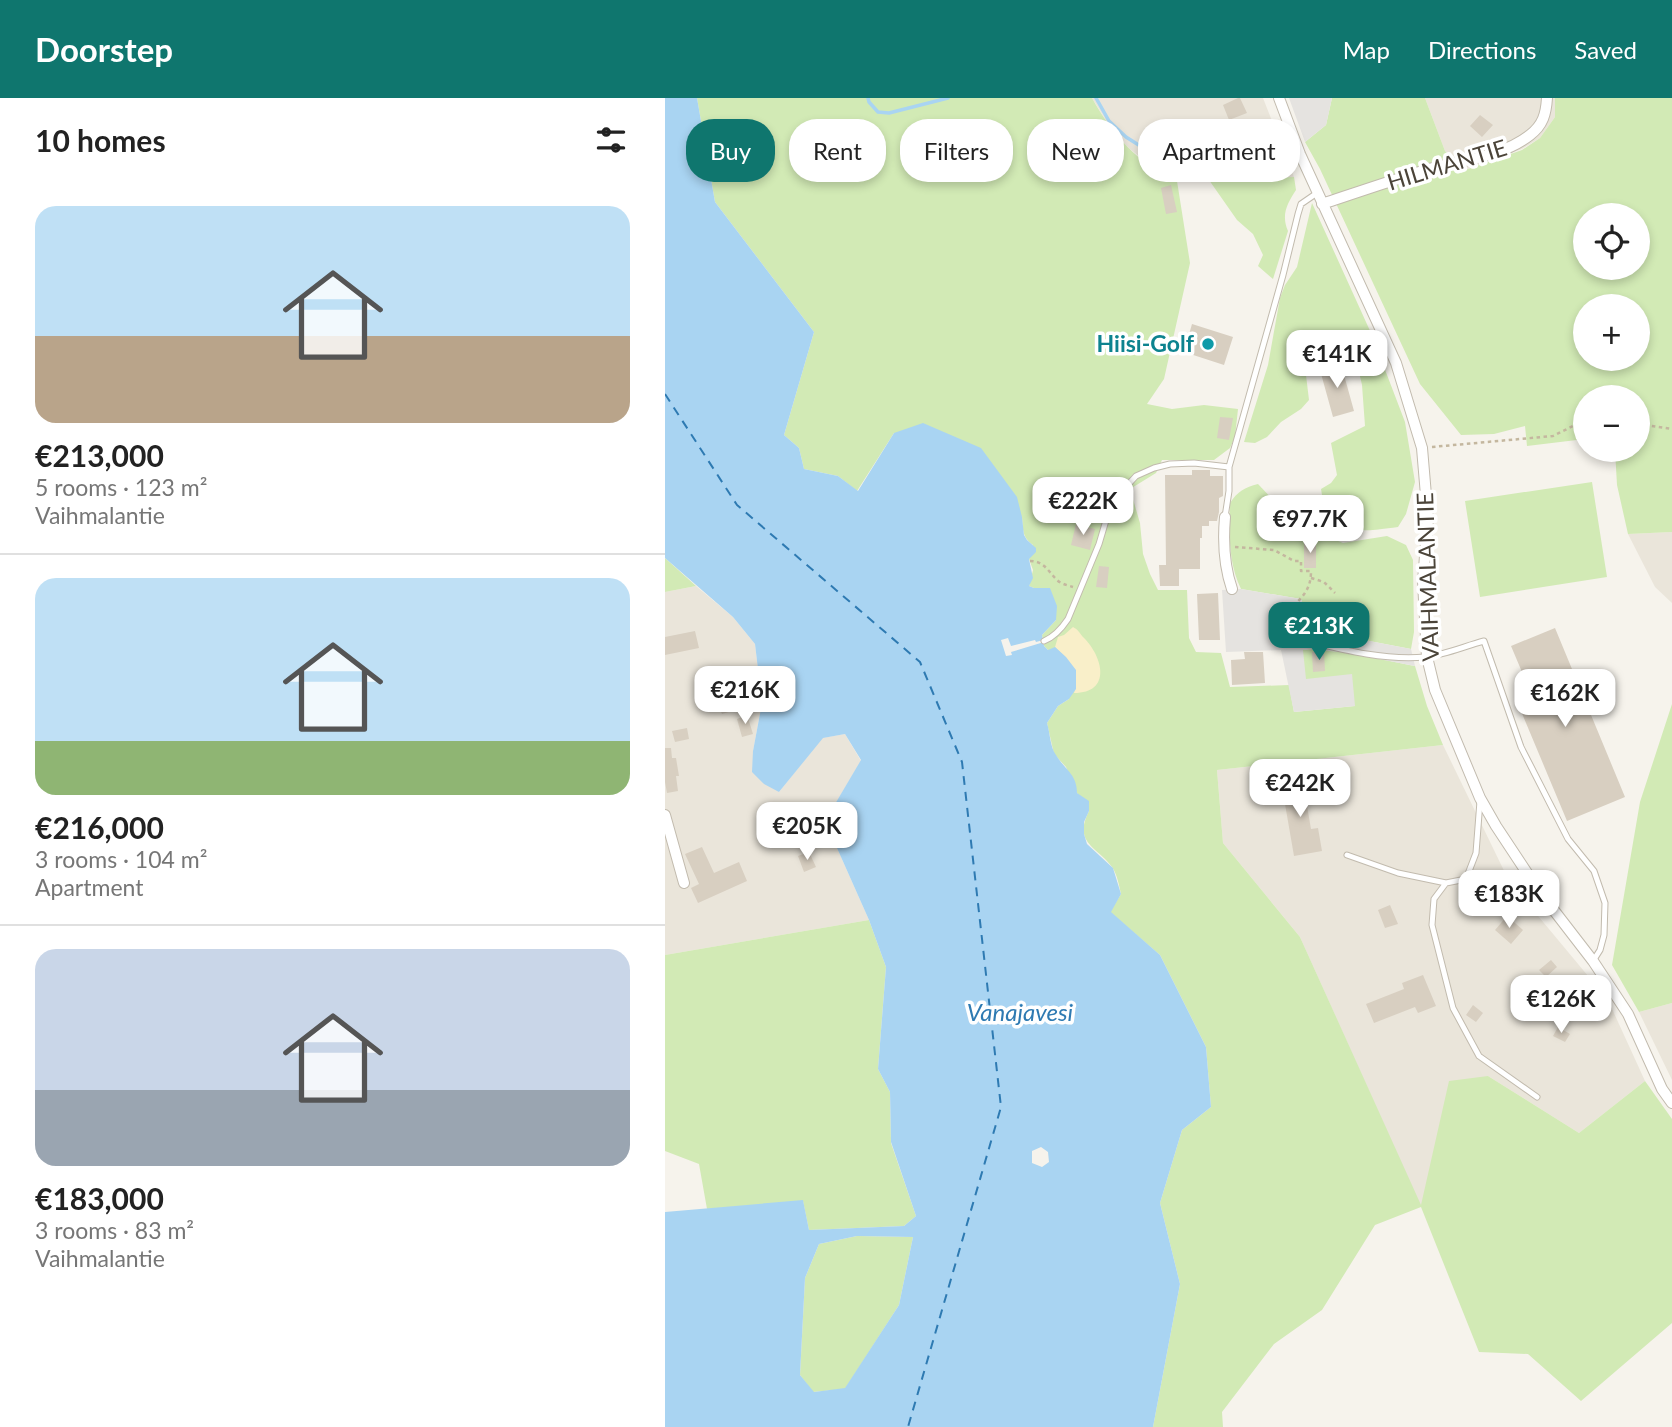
<!DOCTYPE html>
<meta charset="utf-8">
<style>
:root{--surface:#fff;--page:#f6f6f6;--text:#222;--muted:#767676;--line:#e0e0e0;--accent:#0f766e}
body{margin:0;font-family:Lato,sans-serif;background:var(--page);color:var(--text);height:100vh;display:flex;flex-direction:column;font-size:26px;white-space:nowrap}
*{box-sizing:border-box;margin:0}
p{font-size:23px;color:var(--muted)}
.icon{flex:none;width:38px;height:38px;fill:none;stroke:currentColor;stroke-width:2;stroke-linecap:round;stroke-linejoin:round}
.map{position:relative;flex:1;overflow:hidden}
.drawer{display:flex;flex-direction:column;background:var(--surface);width:665px}
.drawer>*{flex:none}
.hud{position:absolute;left:21px;top:21px;width:665px;height:63px;display:flex;gap:14px}
.fabs{position:absolute;left:908px;top:105px;display:grid;gap:14px}
.fabs a{display:grid;place-items:center;width:77px;height:77px;border-radius:50%;background:var(--surface);box-shadow:0 4px 10px #0003;font-size:35px}
.price{position:absolute;translate:-50% -60px;padding:0 16px;border-radius:14px;background:#fff;color:#222;font-size:23px;line-height:46px;filter:drop-shadow(0 2px 4px #0008)}
.price::after{content:'';position:absolute;left:50%;top:42px;width:21px;height:16px;margin-left:-10px;background:inherit;clip-path:polygon(0 0,100% 0,50% 100%)}
.price.selected{background:var(--accent);color:#fff}
ul{padding:0;list-style:none}
li{display:grid;align-content:center;gap:14px;height:371px;padding:0 35px}
li+li{border-top:2px solid var(--line)}
li span{display:grid;place-items:center;height:217px;border-radius:21px;color:#555}
li>.icon{margin-inline-start:auto}
span .icon{width:126px;height:126px;fill:#fffc;stroke-width:1}
li b{font-size:30px}
h2{display:flex;justify-content:space-between;align-items:center;height:84px;padding:0 35px;font-size:30px}
.chip{padding:0 24px;border-radius:28px;background:var(--surface);box-shadow:0 4px 10px #0003;font-size:24px;line-height:63px}
.chip.selected{background:var(--accent);color:#fff}
header{display:flex;align-items:center;gap:42px;box-sizing:border-box;height:98px;padding:0 35px;background:var(--accent);color:#fff}
header strong{font-size:33px}
nav{display:flex;gap:38px;margin-inline-start:auto;font-size:24px}
main{display:flex;flex:1;min-height:0}
.map>svg:first-child{display:block}
.residential{fill:#eae5da}
.green{fill:#d2eab5;fill-rule:evenodd}
.sand{fill:#f9efc9}
.parking{fill:#e5e3e0}
.water{fill:#a9d4f2;fill-rule:evenodd}
.pier{fill:#f6f3ec}
.lines{fill:none;stroke-linecap:round;stroke-linejoin:round}
.stream{stroke:#a9d4f2;stroke-width:3.5}
.ferry{stroke:#2e7ab2;stroke-width:2;stroke-dasharray:9 7;stroke-linecap:butt}
.building{fill:#d8cfc1}
.lane-casing{stroke:#c2bbae;stroke-width:7}
.street-casing{stroke:#c2bbae;stroke-width:12}
.path{stroke:#c4b79f;stroke-width:2.5;stroke-dasharray:3.5 3.5;stroke-linecap:butt}
.lane{stroke:#fff;stroke-width:5}
.street{stroke:#fff;stroke-width:10}
.culture-dot{fill:#0f9aa8;stroke:#fff;stroke-width:2.5}
.labels{text-anchor:middle;stroke-width:7;stroke-linejoin:round;paint-order:stroke}
.street-label{font-size:23px;fill:#4b4439;stroke:#fff}
.culture-label{font-size:23px;font-weight:bold;fill:#0d838f;stroke:#fff;text-anchor:end}
.water-label{font-size:24px;font-style:italic;fill:#2e7ab2;stroke:#fff}
</style>
<header>
<strong>Doorstep</strong>
<nav><a>Map</a><a>Directions</a><a>Saved</a></nav>
</header>
<main>
<section class="drawer">
<h2>10 homes<svg class="icon" aria-label="filters" viewBox="0 0 24 24"><path d="M4 7h16M4 17h16"/><circle cx="9" cy="7" r="2"/><circle cx="15" cy="17" r="2"/></svg></h2>
<ul>
<li><span style="background:linear-gradient(#bfe0f5 60%,#b9a48a 0)"><svg class="icon" aria-label="home" viewBox="0 0 24 24"><path d="M3 11l9-7 9 7M6 9v11h12V9"/></svg></span><div><b>€213,000</b><p>5 rooms · 123 m²</p><p>Vaihmalantie</p></div></li>
<li><span style="background:linear-gradient(#bfe0f5 75%,#8fb573 0)"><svg class="icon" aria-label="home" viewBox="0 0 24 24"><path d="M3 11l9-7 9 7M6 9v11h12V9"/></svg></span><div><b>€216,000</b><p>3 rooms · 104 m²</p><p>Apartment</p></div></li>
<li><span style="background:linear-gradient(#c9d6e8 65%,#9aa5b1 0)"><svg class="icon" aria-label="home" viewBox="0 0 24 24"><path d="M3 11l9-7 9 7M6 9v11h12V9"/></svg></span><div><b>€183,000</b><p>3 rooms · 83 m²</p><p>Vaihmalantie</p></div></li>
</ul>
</section>
<div class="map">
<svg width="1007" height="1329" viewBox="0 0 1007 1329">
<rect width="100%" height="100%" fill="#f6f3ec"/>
<path class="residential" d="M427 0H598L629 79 512 83 496 76 465 51 448 34Z
M760 0H890V19L875 40 857 51 800 72 780 53Z
M1007 434V505L990 489 963 436Z
M31 488 68 519 90 546 97 605 88 653 114 694 157 640 180 636 196 663 160 723 204 822 0 857V494Z
M778 647 844 783 943 902 980 983 914 1035 823 978 756 1109 635 839 558 745 552 672Z
M1007 905V982L974 914Z"/>
<path class="green" d="M32 0H427C447 36 474 67 512 83L525 165 499 281 482 306 507 311 539 307 573 311 570 339 565 350 549 362H497L491 375 465 391 475 425 478 456 485 476 493 492H522L524 540 531 554 556 555 565 589 624 587 629 614 690 608 640 581 637 552C671 548 716 562 750 568L762 608 778 647 552 672 558 745 635 839 756 1107 784 983 823 978 914 1035 980 983 1007 1021V1225L916 1303 863 1256 814 1254 756 1109 710 1127 657 1212 609 1246 557 1314 558 1329H488L515 1186 495 1105 517 1032 546 1009 541 949 495 857 445 814 456 796C454 787 452 776 447 769 431 748 408 745 424 713L412 695 401 669 389 656 382 625 393 608 404 601 383 552 379 548 377 537 391 522 375 490H369L364 488 368 472 364 461 368 447C357 439 358 431 357 419L229 335 192 393 173 378 139 371 134 350 119 337 149 234 50 104Z
M667 0H760L780 53 800 72 857 52 875 40 890 19V0H1007V434L963 436 952 387 950 352H973V299H920V341L862 348 860 328 829 336 796 337 755 286 655 71 640 44 661 27ZM920 117H973V170H920ZM920 208H973V261H920Z
M629 79 631 92C622 106 616 117 623 133L608 181 593 168 598 157 588 136 572 122 544 82Z
M647 105 706 235 740 324 750 384 741 416 733 429C695 434 692 436 660 415L656 391 666 385 672 377 666 345 700 328 697 287 688 248H657L638 252 644 302 636 311 616 324 602 339 590 345 579 344 603 267 615 200 620 187 632 169Z
M927 384 942 479 815 499 800 403Z
M593 386 629 424 678 445 722 438 741 447 748 462 749 534 746 551 647 532 636 501 576 491C563 465 564 433 565 405 572 394 580 389 593 386Z
M0 460 31 488 0 494Z
M1007 606V905L974 914 947 867 975 704Z
M204 822 221 869 213 971 225 994 226 1045 251 1118 239 1128 144 1132 138 1103 42 1111 34 1066 0 1053V857Z
M192 1138 248 1139 234 1207 180 1291 148 1294 135 1277 140 1180 154 1146Z"/>
<path class="sand" d="M408 529C414 532 414 535 419 540 438 559 447 595 409 595 415 578 402 560 390 549L393 539 399 537Z"/>
<path class="parking" d="M624 0H667L661 27 640 44Z
M576 491 636 501 647 532 746 551 750 568 682 555 647 551 638 552 641 581 687 576 690 608 629 614 616 552 561 554 557 492Z"/>
<path class="water" d="M0 0H32L50 104 149 234 119 337 134 350 139 371 173 378 193 393 229 335 258 325 316 350 352 399 357 419 359 437 362 442 371 450V454L364 461 368 480 364 488 369 490H385L392 508 391 522 377 537 379 548 383 552 390 549 401 559 411 572V591L404 601 393 608 382 625C385 634 385 649 391 657 400 672 412 676 412 695L424 703V713L419 724V736L422 746 448 770 456 796 446 814 495 857 541 949 546 1009 517 1032 495 1105 515 1186 488 1329H0V1114L138 1102 144 1132 239 1128 251 1118 226 1044 225 994 213 971 221 869 204 822 160 723 196 662 180 636 158 640 114 694 99 686 87 674 88 653 97 605 90 546 68 519 0 460ZM376 1049 383 1054 384 1064 377 1069 367 1065V1053ZM192 1138 248 1139 234 1207 180 1290 149 1294 135 1277 140 1180 154 1146Z"/>
<path class="pier" d="M343 540 346 548 370 542 371 544 378 542 379 544 346 554 347 557 341 558 336 542Z"/>
<g class="lines">
<path class="stream" d="M203 0 204 4 213 14 224 15 283 0
M431 0 444 23 461 39 480 51"/>
<path class="ferry" d="M0 296 72 407 255 564 297 664 336 1009 243 1329"/>
</g>
<path class="building" d="M573 0H575L582 15 564 22 558 7Z
M815 17 828 27 817 39 805 28Z
M506 87 512 114 501 116 496 90Z
M527 226 568 239 559 267 519 254Z
M676 266 689 313 668 319 655 272Z
M555 319 568 320 564 342 552 340Z
M527 372H545V378H558V398L554 400V414L552 423H544V428H537V440H535V471H514V488H495L494 467H501L500 377H527Z
M411 426 430 431 425 452 406 447Z
M639 444H651V470H639Z
M434 468 444 469 442 490 431 489Z
M553 495 555 542H534L532 496Z
M890 530 960 699 902 723 856 613 871 607 846 548Z
M30 533 34 550 0 557V539Z
M659 553 660 573 648 574 647 554Z
M579 554H598L600 585 567 587 566 562 580 561Z
M59 593 67 613 57 616 49 597Z
M82 617 88 636 77 639 72 621Z
M22 630 24 641 10 644 7 633Z
M0 650H6L7 660H11L14 678H11L13 693 2 695 0 684Z
M637 679 646 731 653 730 657 753 629 758 616 683Z
M37 749 49 775 74 764 82 783 33 805 26 790 34 786 20 756Z
M144 754 151 769 139 774 133 758Z
M725 807 733 826 720 830 713 812Z
M842 818 858 832 846 846 830 832Z
M886 862 892 869 881 879 874 872Z
M758 877 771 908 753 915 750 909 709 925 701 906 739 891 737 885Z
M808 907 818 915 811 924 801 917Z
M893 929 905 936 900 944 888 938Z"/>
<g class="lines">
<defs>
<path id="lane" d="M560 419 564 393V369L618 177 633 116 636 106 652 95
M629 540C671 550 717 563 760 559 780 557 800 548 819 543L856 649 903 741 929 773 940 805 939 837 935 852 928 863
M379 543C389 539 397 530 403 521L434 446 442 419 459 391 471 378 489 370 505 366 529 365 564 369
M815 703 811 755 801 781 781 785 769 801 767 827 788 910 814 958 872 999
M682 757 733 775 781 785"/>
<path id="street" d="M614 0 635 56 731 265 757 350 763 421 758 483 762 559 770 592 815 700 831 728 874 793 928 863 963 916 997 991 1007 1005
M657 106C693 94 728 82 764 71 797 62 837 59 865 37 878 27 881 16 882 0
M560 419C558 442 559 468 567 491
M0 717 19 785"/>
</defs>
<use href="#lane" class="lane-casing"/>
<use href="#street" class="street-casing"/>
<path class="path" d="M973 326 1007 331
M767 349 888 338 920 322
M570 449 609 452 629 463H636V473H646C646 489 640 497 628 508
M365 463C379 463 383 473 392 482 396 486 402 487 408 489
M646 480 659 484 670 495"/>
<use href="#lane" class="lane"/>
<use href="#street" class="street"/>
</g>
<circle class="culture-dot" cx="543" cy="246" r="7"/>
<g class="labels">
<g class="street-label">
<text transform="translate(782 67) rotate(-17)" y="8">HILMANTIE</text>
<text transform="translate(763 479) rotate(-92)" y="8">VAIHMALANTIE</text>
</g>
<g class="culture-label">
<text x="529" y="254">Hiisi-Golf</text>
</g>
<g class="water-label">
<text x="355" y="923">Vanajavesi</text>
</g>
</g>
</svg>
<div class="fabs">
<a><svg class="icon" aria-label="locate" viewBox="0 0 24 24"><circle cx="12" cy="12" r="6"/><path d="M12 2v4M12 18v4M2 12h4M18 12h4"/></svg></a>
<a>+</a>
<a>−</a>
</div>
<b class="price" style="left:672px;top:292px">€141K</b>
<b class="price" style="left:418px;top:439px">€222K</b>
<b class="price" style="left:645px;top:457px">€97.7K</b>
<b class="price selected" style="left:654px;top:564px">€213K</b>
<b class="price" style="left:80px;top:628px">€216K</b>
<b class="price" style="left:900px;top:631px">€162K</b>
<b class="price" style="left:635px;top:721px">€242K</b>
<b class="price" style="left:142px;top:764px">€205K</b>
<b class="price" style="left:844px;top:832px">€183K</b>
<b class="price" style="left:896px;top:937px">€126K</b>
<div class="hud">
<a class="chip selected">Buy</a>
<a class="chip">Rent</a>
<a class="chip">Filters</a>
<a class="chip">New</a>
<a class="chip">Apartment</a>
</div>
</div>
</main>
